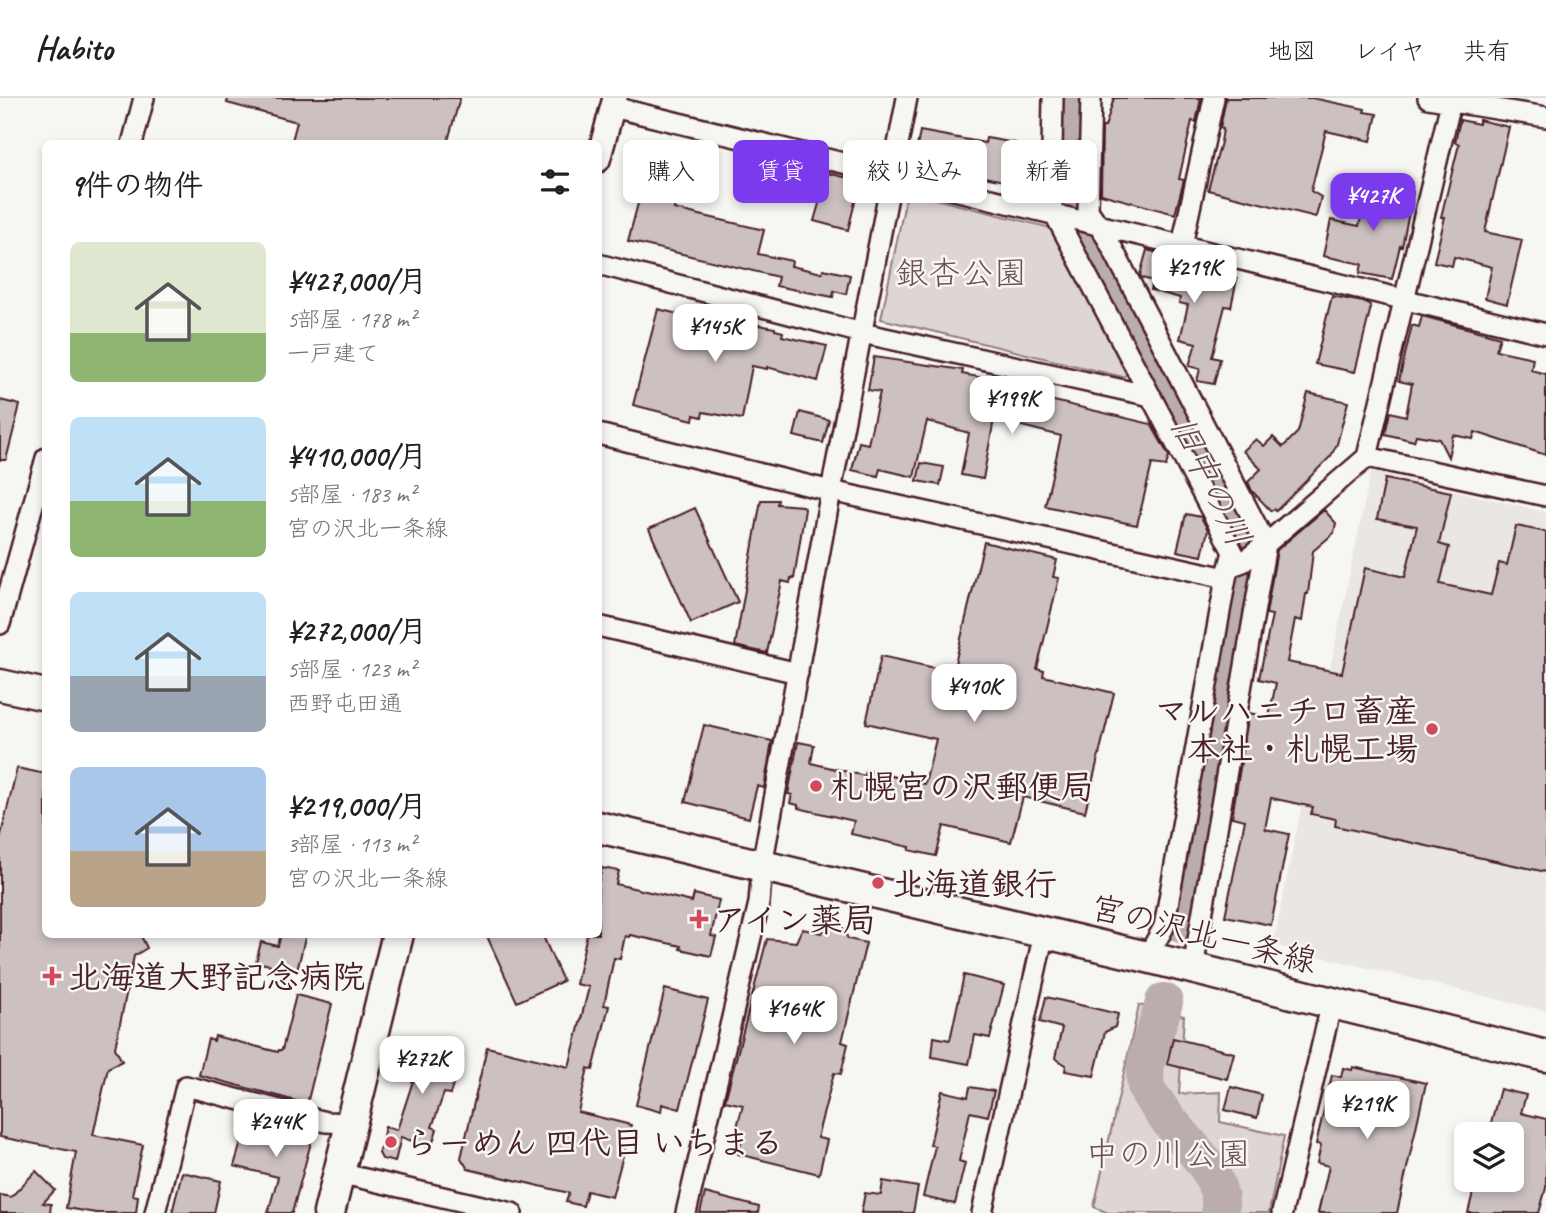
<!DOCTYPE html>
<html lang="ja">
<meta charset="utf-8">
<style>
:root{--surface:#fff;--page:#f6f6f6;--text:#202124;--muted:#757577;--line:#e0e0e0;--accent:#7c3aed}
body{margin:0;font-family:Caveat,"Klee One",sans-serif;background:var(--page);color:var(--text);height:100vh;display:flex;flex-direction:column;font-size:26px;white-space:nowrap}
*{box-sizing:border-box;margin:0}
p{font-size:23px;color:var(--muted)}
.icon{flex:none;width:38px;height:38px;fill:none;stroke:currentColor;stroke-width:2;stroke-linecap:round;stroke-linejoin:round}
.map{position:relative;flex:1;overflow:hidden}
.sheet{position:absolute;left:42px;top:42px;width:560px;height:798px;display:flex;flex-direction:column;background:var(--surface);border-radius:10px;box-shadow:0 4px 10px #0003}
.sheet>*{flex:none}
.banner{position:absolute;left:623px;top:42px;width:665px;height:63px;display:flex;gap:14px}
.buttons{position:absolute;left:1454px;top:1024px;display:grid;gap:14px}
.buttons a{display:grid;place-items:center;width:70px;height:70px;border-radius:10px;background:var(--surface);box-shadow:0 4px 10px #0003;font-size:35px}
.price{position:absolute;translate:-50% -60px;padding:0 16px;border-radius:14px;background:#fff;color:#222;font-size:23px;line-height:46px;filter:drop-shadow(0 2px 4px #0008)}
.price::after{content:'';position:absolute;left:50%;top:42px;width:21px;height:16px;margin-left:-10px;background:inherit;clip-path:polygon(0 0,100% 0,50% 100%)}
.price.selected{background:var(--accent);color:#fff}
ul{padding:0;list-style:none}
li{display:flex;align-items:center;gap:21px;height:175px;padding:0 28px}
li span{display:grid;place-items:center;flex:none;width:196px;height:140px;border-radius:10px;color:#555}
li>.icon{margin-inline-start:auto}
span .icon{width:84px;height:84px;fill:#fffc;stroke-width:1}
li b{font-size:30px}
h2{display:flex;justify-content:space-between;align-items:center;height:84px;padding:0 28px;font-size:30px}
.pill{padding:0 24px;border-radius:10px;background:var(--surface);box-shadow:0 4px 10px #0003;font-size:24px;line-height:63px}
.pill.selected{background:var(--accent);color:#fff}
header{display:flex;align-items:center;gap:42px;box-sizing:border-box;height:98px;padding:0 35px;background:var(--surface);border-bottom:2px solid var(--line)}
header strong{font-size:33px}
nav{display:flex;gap:38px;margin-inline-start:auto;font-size:24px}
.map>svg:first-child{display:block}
.built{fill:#e9e6e3}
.green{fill:#ddd6d5;stroke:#947a80;stroke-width:2}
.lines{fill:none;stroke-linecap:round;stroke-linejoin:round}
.river{stroke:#bbadae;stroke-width:38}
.building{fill:#ccc1c0;stroke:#4a1f2b;stroke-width:2}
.minor-casing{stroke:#4a1f2b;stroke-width:24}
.tertiary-casing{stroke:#4a1f2b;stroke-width:28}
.primary-casing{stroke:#4a1f2b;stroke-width:35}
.minor{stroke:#f6f6f2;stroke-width:19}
.tertiary{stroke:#f6f6f2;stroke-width:23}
.primary{stroke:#f6f6f2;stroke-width:30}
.poi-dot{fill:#d1495b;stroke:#f6f6f2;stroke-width:2.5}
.labels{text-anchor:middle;stroke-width:5;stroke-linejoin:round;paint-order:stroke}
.park-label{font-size:33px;fill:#6f4d56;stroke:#f6f6f2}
.poi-label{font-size:33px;font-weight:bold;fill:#4a1f2b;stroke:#f6f6f2;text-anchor:start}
.street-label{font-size:33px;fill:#4a1f2b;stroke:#f6f6f2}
.water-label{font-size:35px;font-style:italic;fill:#6c4a52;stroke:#f6f6f2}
</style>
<header>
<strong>Habito</strong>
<nav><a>地図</a><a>レイヤ</a><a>共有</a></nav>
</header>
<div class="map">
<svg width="1546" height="1115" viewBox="0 0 1546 1115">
<rect width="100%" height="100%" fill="#f6f6f2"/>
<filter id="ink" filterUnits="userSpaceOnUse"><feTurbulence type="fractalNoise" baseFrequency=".0143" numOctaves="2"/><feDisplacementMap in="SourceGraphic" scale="14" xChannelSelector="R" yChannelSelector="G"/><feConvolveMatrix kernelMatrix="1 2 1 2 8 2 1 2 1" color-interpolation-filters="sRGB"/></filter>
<g filter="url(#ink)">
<path class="built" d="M1371 373 1546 414V913L1273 847Z"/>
<path class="green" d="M907 94 1051 130 1127 276 1123 279 881 221Z
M1139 907 1184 918 1179 996 1221 994 1220 1024 1284 1038 1269 1115H1108L1094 1109Z"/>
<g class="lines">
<path class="river" d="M1075 0 1070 95 1082 137 1243 436 1251 473 1181 826
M1164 904C1158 933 1141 957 1146 988 1147 994 1153 1001 1157 1006 1178 1041 1225 1070 1220 1115"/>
</g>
<path class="building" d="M228 0H460L447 46H291L297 24 227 5Z
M1114 0H1201L1196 24 1192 23 1179 81 1184 82 1175 116 1101 96 1102 29H1105Z
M1226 0H1312L1365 11 1364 14 1377 16 1371 43 1326 33 1311 93 1321 99 1316 119 1208 92 1221 44 1223 31 1220 30Z
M1460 22 1479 26V22L1509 29 1485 134 1522 142 1507 206 1485 200 1492 169 1454 159 1452 168 1434 164 1445 119H1441L1459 46 1455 44Z
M920 33 985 45 986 40 1016 45 1009 84 979 78 980 73 920 62 922 50 917 49Z
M649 64 668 68 663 89 678 93 674 111 764 132 758 156 792 163 791 168 822 175 823 171 850 177 846 196 834 193 833 199 776 188 778 179 628 143Z
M820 73 848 80 855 104 848 132 814 123 820 102 798 96 803 76 814 79Z
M1378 86 1413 94 1402 149 1400 148 1392 181 1360 175 1362 166 1323 158 1331 122 1359 128 1365 102 1373 104Z
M1147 152 1182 161 1180 169 1237 181 1231 209 1225 208 1212 259 1220 261 1214 286 1197 283 1200 271 1189 268 1196 245 1180 241 1188 207 1179 205 1180 200 1151 192 1153 183 1142 180 1140 177Z
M1332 198 1368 205 1371 209 1355 274 1315 266Z
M658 211 725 228 726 221 775 230V232L783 234 782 238 827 248 818 283 767 269V271L752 268 742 321 703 314 702 319 694 317 693 322 633 307Z
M1422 218 1500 239 1496 252 1533 260 1531 272 1546 276V357L1475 334 1473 341 1453 337 1448 359 1439 341 1416 337 1414 343 1385 336 1390 314 1406 318 1412 286 1399 283 1412 227 1419 229Z
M874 259 963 272 962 276 1027 288 1026 293 1038 296 1037 299 1151 326 1169 358 1166 368 1152 366 1137 427 1045 408 1061 338 994 321 983 381 961 377 969 335 927 323 914 379 880 371 878 378 852 372 859 344 868 346 880 294 868 292Z
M1308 295 1348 304 1337 346 1331 358 1276 413 1274 411 1271 413 1252 393 1248 384 1261 371 1243 353 1256 341 1264 348 1273 339 1283 349 1298 334Z
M0 302 20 307 6 362H0Z
M800 314 829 322 823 345 794 338Z
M921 365 944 369 940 387 917 383Z
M1385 381 1451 394 1439 446 1449 449 1440 486 1491 497 1499 465 1507 467 1516 428 1546 434V774L1335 728 1336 721 1311 716 1313 709 1271 700 1265 731 1289 736 1271 827 1225 818 1245 722 1232 719 1249 615 1269 619 1276 585 1259 581 1272 517 1266 516 1277 452 1324 412 1336 425 1334 435 1313 453 1308 496H1306L1302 523 1295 521 1287 564 1342 575 1365 470 1405 479 1417 428 1377 421Z
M761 402H778L777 406 802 408 805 411 794 481 791 480 790 485 782 483 767 555 735 548Z
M695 410 738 504 691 525 649 431Z
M1186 416 1201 419 1208 432 1202 458 1177 453Z
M984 444 1057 462 1053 479 1059 480 1037 571 1044 573 1043 578 1114 595 1085 714 1023 699 1011 744 944 728 936 758 909 752 910 749 851 736 854 723 798 710V707L790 705 792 697 788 696 798 644 814 647 811 665 865 678 866 672 925 686 936 641 866 625 881 558 953 574Z
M704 627 772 643 764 690 757 688 749 720 685 704Z
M17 670 46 676V836H140L147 850 134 858 115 950 122 963 108 970 93 1037 143 1047 132 1097 138 1098 136 1115H96L66 1110 76 1054 0 1039V741Z
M602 770 619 773 616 786 692 804 694 796 719 802 711 838 716 839 711 858 680 851 681 848 630 837 629 839 625 838 620 861 614 860 604 907 609 908 593 972 588 970 578 1014 631 1027 612 1099 587 1093 583 1108 566 1104 569 1095 468 1071 461 1060 487 949 569 969 589 889 576 886 587 836H598V787Z
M833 826 843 830 848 841 866 845 842 944 848 946 841 976 834 975 818 1036V1040L827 1042 819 1076 738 1056 743 1038 735 1036 743 1007 725 1003 767 841 796 844 802 831 821 835Z
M281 836H306L297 873 256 864 261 844 278 848Z
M486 836H542L563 883 517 904Z
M964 877 1004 887 990 940 975 937 969 966 932 959 934 939 950 942Z
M665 891 708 902 680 1011 662 1006 661 1014 636 1007Z
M296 897 332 906 307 1006 199 977 208 941 214 943 215 938 278 954 279 952H282Z
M1046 899 1118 916 1115 929 1105 934 1094 978 1065 973 1066 967 1055 960 1062 930 1040 924Z
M1173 940 1234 955 1227 981 1167 966Z
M410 944 463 957 450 996 444 995 432 1029 437 1031 431 1050 401 1039 395 1064 382 1061 379 1055 385 1029 397 1032 413 983 400 980Z
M1353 969 1426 985 1397 1115H1318L1329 1068 1317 1065 1321 1047 1316 1046 1332 977 1341 979 1343 970 1352 972Z
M970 989 994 993 988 1018 970 1014 959 1063 965 1065 955 1106 923 1099 935 1048 930 1047 942 993 968 999Z
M1231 989 1262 997 1257 1020 1225 1012Z
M1500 991 1526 997 1521 1015 1546 1021V1090L1539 1115H1468L1476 1082H1512V1036H1488Z
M265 1021 300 1030V1033L313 1037 292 1115H268L278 1079 234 1068 247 1024 263 1028Z
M36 1073 55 1092 43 1105 51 1106 50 1115H0V1097L11 1099Z
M182 1074 221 1083 214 1115H172Z
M883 1083 918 1089 913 1115H861L865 1095 881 1097Z
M705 1095 759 1109 758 1115H700Z"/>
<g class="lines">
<defs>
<path id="minor" d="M1053 0 1051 105 1054 115 1233 454 1226 480 1164 829 1147 859
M1091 0 1088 112 1107 140 1266 446 1193 870
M1428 0 1546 19
M613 9 1546 236
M132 46 144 0
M1182 147 1214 0
M598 166 862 235 1151 298
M598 336 831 393 1226 480
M1367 359 1546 398
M1229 469 1243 464 1266 446 1367 359 1451 4
M0 526 46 360
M598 528 798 575
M339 1075 512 1115
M155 1115 186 988 326 1024 351 1025
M686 1115 759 805 762 767 831 393 907 0
M982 1115 1044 835
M1282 1115 1332 904"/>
<path id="tertiary" d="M598 62 615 0"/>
<path id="primary" d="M0 587 46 597
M598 729 1147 859 1546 958
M329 1115 398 836"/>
</defs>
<use href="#minor" class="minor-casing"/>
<use href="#tertiary" class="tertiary-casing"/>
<use href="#primary" class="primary-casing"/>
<use href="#minor" class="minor"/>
<use href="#tertiary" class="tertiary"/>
<use href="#primary" class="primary"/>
</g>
</g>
<g class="poi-dot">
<circle cx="1432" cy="631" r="7"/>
<circle cx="816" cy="688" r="7"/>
<circle cx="878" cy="785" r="7"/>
<path d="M695.5 810.5h7v7h7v7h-7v7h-7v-7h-7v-7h7z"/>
<path d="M48.5 867.5h7v7h7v7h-7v7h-7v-7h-7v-7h7z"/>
<circle cx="391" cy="1044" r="7"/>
</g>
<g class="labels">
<g class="park-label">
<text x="961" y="186">銀杏公園</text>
<text x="1168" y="1067">中の川公園</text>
</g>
<g class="poi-label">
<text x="1418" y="624" text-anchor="end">マルハニチロ畜産<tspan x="1418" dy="38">本社・札幌工場</tspan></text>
<text x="830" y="700">札幌宮の沢郵便局</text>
<text x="892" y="797">北海道銀行</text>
<text x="713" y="833">アイン薬局</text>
<text x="68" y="890">北海道大野記念病院</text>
<text x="405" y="1056">らーめん 四代目 いちまる</text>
</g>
<g class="street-label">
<text transform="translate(1204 835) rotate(14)" y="12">宮の沢北一条線</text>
</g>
<g class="water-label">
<text transform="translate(1211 383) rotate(64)" y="12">旧中の川</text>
</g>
</g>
</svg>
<div class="buttons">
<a><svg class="icon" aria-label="layers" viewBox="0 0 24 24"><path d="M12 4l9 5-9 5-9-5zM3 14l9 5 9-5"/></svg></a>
</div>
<b class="price selected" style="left:1373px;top:135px">¥427K</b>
<b class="price" style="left:1194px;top:207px">¥219K</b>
<b class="price" style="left:715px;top:266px">¥145K</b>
<b class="price" style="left:1012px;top:338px">¥199K</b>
<b class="price" style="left:974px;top:626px">¥410K</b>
<b class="price" style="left:794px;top:948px">¥164K</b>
<b class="price" style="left:422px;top:998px">¥272K</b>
<b class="price" style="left:1367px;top:1043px">¥219K</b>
<b class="price" style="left:276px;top:1061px">¥244K</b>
<div class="banner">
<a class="pill">購入</a>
<a class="pill selected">賃貸</a>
<a class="pill">絞り込み</a>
<a class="pill">新着</a>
</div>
<section class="sheet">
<h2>9件の物件<svg class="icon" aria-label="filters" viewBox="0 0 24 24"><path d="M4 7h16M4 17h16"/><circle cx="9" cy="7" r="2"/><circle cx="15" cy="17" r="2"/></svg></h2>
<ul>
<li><span style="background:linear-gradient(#dfe7d0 65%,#8fb573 0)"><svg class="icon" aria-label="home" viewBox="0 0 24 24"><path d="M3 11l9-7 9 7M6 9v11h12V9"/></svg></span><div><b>¥427,000/月</b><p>5部屋 · 178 m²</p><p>一戸建て</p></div></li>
<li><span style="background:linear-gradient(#bfe0f5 60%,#8fb573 0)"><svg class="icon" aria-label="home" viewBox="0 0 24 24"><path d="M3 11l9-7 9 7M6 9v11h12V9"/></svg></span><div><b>¥410,000/月</b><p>5部屋 · 183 m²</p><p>宮の沢北一条線</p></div></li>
<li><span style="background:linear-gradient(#bfe0f5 60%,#9aa5b1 0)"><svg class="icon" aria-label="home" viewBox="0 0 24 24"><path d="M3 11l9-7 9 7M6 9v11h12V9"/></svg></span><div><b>¥272,000/月</b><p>5部屋 · 123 m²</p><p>西野屯田通</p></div></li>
<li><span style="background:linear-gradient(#a9c7e8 60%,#b9a48a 0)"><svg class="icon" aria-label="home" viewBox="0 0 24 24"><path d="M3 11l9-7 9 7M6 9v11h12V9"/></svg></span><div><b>¥219,000/月</b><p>3部屋 · 113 m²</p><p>宮の沢北一条線</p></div></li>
</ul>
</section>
</div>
